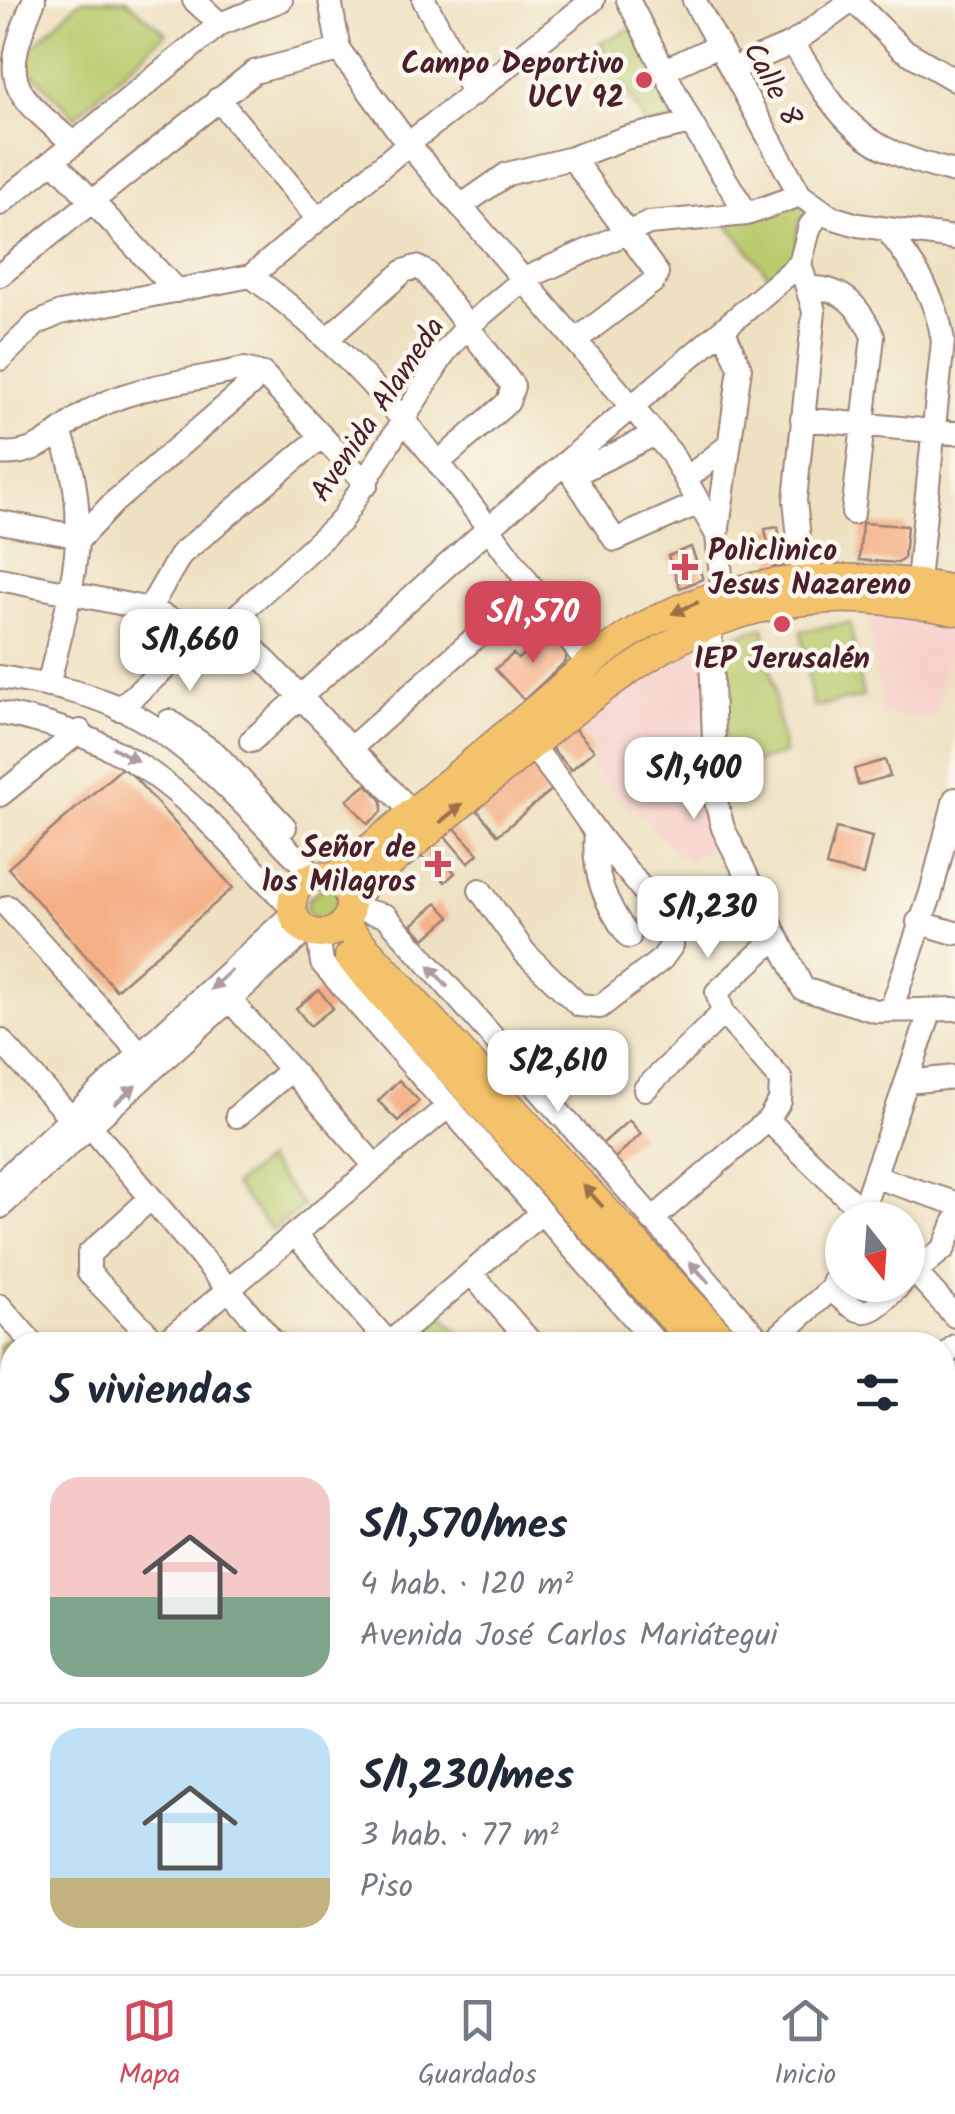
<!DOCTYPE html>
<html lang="es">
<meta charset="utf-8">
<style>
:root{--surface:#fff;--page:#f2f2f3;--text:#1f2937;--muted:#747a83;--line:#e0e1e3;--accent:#d1495b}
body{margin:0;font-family:Kalam,sans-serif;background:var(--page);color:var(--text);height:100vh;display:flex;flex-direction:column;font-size:38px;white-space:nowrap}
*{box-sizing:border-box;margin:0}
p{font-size:32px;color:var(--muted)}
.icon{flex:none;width:55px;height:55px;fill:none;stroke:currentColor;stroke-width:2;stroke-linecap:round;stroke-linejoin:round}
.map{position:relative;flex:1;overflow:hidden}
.drawer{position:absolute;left:0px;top:1332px;width:955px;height:642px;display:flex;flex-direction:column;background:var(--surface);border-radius:40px 40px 0 0;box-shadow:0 2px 8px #0004}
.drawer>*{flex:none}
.needle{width:65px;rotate:163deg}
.buttons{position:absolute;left:825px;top:1202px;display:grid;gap:20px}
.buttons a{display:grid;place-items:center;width:100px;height:100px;border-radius:50%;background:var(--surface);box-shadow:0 2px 8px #0004;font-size:50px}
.price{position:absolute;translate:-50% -85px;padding:0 22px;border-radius:20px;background:#fff;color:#222;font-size:32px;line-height:65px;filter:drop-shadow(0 2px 5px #0008)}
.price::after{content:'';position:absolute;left:50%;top:60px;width:30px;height:22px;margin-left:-15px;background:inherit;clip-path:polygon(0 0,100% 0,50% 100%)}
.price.selected{background:var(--accent);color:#fff}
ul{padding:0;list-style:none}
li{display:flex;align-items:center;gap:30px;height:250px;padding:0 50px}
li+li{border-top:2px solid var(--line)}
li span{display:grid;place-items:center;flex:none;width:280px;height:200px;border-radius:30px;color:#555}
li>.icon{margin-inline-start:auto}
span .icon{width:120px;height:120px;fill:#fffc;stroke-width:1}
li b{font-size:42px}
h2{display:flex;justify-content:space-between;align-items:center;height:120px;padding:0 50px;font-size:42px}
.tabs{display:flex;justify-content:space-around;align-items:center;height:140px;border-top:2px solid var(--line);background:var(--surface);font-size:28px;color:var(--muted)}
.tabs a{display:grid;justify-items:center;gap:5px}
.tabs .selected{color:var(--accent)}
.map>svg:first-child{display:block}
.built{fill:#f7d0ca}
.green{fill:#bacb6e;stroke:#82754c;stroke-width:2.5}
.building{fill:#f5af85}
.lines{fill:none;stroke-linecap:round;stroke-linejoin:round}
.minor-casing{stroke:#9c8076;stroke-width:26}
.major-casing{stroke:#9c8076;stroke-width:31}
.minor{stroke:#fff;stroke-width:22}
.major{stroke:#f3c26a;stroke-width:28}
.oneway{fill:#9e704a}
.oneway2{fill:#ae9aa0}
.poi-dot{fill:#d1495b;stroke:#fbf7ec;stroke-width:4}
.labels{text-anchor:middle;stroke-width:9;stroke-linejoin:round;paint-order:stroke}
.poi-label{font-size:30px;font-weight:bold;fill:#4a1f2b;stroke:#fbf7ec;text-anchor:end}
.street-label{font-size:30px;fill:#4a1f2b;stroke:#fbf7ec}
</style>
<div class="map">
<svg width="955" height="1974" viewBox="0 0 955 1974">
<rect width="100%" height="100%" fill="#fbf7ec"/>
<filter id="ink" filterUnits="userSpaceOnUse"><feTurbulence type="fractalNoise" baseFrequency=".01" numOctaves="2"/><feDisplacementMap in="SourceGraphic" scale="20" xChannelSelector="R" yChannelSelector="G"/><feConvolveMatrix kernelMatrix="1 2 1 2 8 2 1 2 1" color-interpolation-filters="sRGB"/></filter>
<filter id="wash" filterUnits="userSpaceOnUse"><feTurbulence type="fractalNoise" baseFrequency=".0048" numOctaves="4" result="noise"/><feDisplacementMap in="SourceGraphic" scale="40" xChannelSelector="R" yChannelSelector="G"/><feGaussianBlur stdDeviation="2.25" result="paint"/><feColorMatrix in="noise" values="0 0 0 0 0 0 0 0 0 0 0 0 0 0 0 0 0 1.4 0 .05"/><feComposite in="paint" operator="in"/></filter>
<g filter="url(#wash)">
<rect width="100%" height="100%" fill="#eee1c1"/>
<path class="built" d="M867 612 955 626 934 720 882 714Z
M701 644 706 699 693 766 710 844 691 862 678 856 641 815 636 818 587 762 597 751 573 724 661 664Z
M942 1688 955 1702V1897L943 1908Z"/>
<path class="green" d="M80 0H126L166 33 75 117 20 60Z
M639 25 685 118 647 127 600 43Z
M789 202 811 208 799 222 796 254 770 277 726 222Z
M850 623 863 697 813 707 801 631Z
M764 627 784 754 726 770 723 639Z
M323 887 337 888 343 910 320 924 306 910 308 899Z
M266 1160 303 1206 272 1231 234 1185Z
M441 1312 467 1342 401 1345Z
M11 1337 18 1345H12V1407L0 1392V1346Z"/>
<g id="blocks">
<path class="building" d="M862 523 907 526 904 558 898 563 859 560Z
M778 527 785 565 773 567 765 529Z
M691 547 703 579 680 588 668 556Z
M548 632 566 651V661L524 700 495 669 513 654 518 659Z
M573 727 594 750 571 770 550 746Z
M530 758 555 787 498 835 477 810Z
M885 760 890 776 858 785 854 769Z
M124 766 233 888 116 990 8 868Z
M367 784 382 801V812L368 824 347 800Z
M453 826 478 854 468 863 444 835Z
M836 828 872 837 863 875 826 866Z
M431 845 455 873 445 882 420 855Z
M437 903 450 917 425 939 412 925Z
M319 990 333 1008 310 1026 296 1008Z
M399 1080 419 1101 398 1121 378 1101Z
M629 1120 641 1134 615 1158 602 1144Z
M949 1481 955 1487V1519L942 1531V1487Z"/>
</g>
</g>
<g filter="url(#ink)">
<use href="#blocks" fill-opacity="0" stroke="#9c8076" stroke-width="2.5"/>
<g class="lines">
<defs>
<path id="minor" d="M34 0C0 82 9 89 74 144
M194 0 220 24
M330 0 339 50 408 144 671 453 717 535
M424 0 474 94
M628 0 691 123 747 214
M694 0 800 195
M853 0 902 49 955 80
M793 43C843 124 858 149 955 172
M732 69 793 43 853 0
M665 70 719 45
M218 99 317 218
M572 158 657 273 654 281 576 340
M54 161 177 291
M0 204 220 24 281 0
M461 206 507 174 572 158 625 138 691 123
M888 231C915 267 936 295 943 341L916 600
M800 264 814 311 795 500 803 577
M0 275 254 72 339 50
M251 276C391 377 486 528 588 664
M810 288C844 287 860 308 873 336L853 513
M328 338 404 271 416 267 426 272 513 386 508 402 438 463
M0 359 36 324 60 313 251 276 408 144 593 0
M802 419 955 433
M0 453C36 457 53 435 81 416 127 386 191 381 244 369L263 374 367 484
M565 463 615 540 699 503
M573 475 655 434
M686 479 728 446
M0 522 81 537 113 503 263 374
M0 579 149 609 209 638
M723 596 717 535 740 368 724 331
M149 609 181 554 320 438
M229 623 412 812
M710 623 716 802 723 828 803 989 876 1011 955 1009
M0 677C42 684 95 693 132 714 202 751 258 822 315 876
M48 686C69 597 96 522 60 432
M119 709 191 645 229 623 341 521 445 352 466 328 524 279 649 223 747 214 800 195 831 217 858 225 955 238
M0 713C146 740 193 806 291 907
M169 721 216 754 285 827
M251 741 491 526 800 264 810 226 822 211
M351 748 531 588
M0 795 80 731
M596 833C592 873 606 905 629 937
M480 890 525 953 579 1005 600 1007 662 959 672 945C663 904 621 867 597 834 575 804 557 774 531 746
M8 907 141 1054
M350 907 386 916 764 1345
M918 922 955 933
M318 934 322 963 658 1345
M230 1000 376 1167
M891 1010 931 893 955 799
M0 1040 71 1118 90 1126 276 1345
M907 1082 955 1077
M645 1089 723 1013
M237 1116 291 1070
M768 1120 862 1212
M875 1177 955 1203
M0 1183 292 914
M151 1198 89 1254V1273L159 1345
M0 1207 307 930
M652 1220 768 1120 780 1101 781 1080 723 1013 717 992 777 937
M859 1220 931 1010
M295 1234 389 1344
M908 1264 955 1316
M471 1273 533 1345
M908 1278 944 1248 955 1221
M831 1289C866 1322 867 1316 900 1285
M0 1306 34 1345
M162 1345 446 1108
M387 1345 541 1213
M769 1345 831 1289 842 1260
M942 1358 955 1346
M942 1410 955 1425
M0 1419H12
M0 1468 12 1490
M0 1514 12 1507
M942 1551 955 1565
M942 1658 955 1671
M942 1927 955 1916
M612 1962 616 1974
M887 1974 901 1962"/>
<path id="major" d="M292 905a29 29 0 1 1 58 0a29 29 0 1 1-58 0Z
M334 878C397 826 459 773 522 721 561 689 598 652 642 627 737 574 851 569 955 590
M349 898C408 849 467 800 525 751 671 629 758 572 955 611
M343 923 729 1345
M349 957 696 1345
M942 1589 955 1603
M942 1621 955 1635"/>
</defs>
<use href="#minor" class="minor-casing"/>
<use href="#major" class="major-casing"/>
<use href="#minor" class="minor"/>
<use href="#major" class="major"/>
</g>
<defs><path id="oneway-solid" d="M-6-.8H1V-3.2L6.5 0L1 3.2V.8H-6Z" transform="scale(2.5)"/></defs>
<g class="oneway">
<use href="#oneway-solid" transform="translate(685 608) rotate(156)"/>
<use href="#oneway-solid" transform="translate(451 813) rotate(-40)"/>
<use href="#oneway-solid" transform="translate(593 1196) rotate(-132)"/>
</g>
<g class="oneway2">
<use href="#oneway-solid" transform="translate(125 754) rotate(29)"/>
<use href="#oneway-solid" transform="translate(438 976) rotate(-131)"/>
<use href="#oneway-solid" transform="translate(221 980) rotate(137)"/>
<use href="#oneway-solid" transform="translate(125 1095) rotate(-42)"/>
<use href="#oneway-solid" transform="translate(699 1272) rotate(-132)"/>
</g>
</g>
<g class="poi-dot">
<circle cx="644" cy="80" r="10"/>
<path d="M680 552h10v10h10v10h-10v10h-10v-10h-10v-10h10z"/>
<circle cx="782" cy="624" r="10"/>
<path d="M433 849h10v10h10v10h-10v10h-10v-10h-10v-10h10z"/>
</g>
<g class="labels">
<g class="poi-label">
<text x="624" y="73">Campo Deportivo<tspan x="624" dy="34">UCV 92</tspan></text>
<text x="708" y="560" text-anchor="start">Policlinico<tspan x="708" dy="34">Jesus Nazareno</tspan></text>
<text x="782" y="668" text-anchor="middle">IEP Jerusalén</text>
<text x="416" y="857">Señor de<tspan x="416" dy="34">los Milagros</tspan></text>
</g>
<g class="street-label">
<text transform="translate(773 84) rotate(62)" y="10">Calle 8</text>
<text transform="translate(377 409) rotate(-56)" y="10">Avenida Alameda</text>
</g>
</g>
</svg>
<div class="buttons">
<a><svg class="needle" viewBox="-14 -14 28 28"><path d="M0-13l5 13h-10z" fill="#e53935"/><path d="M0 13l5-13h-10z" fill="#747a83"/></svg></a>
</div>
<b class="price selected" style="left:533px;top:666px">S/1,570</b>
<b class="price" style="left:190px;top:694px">S/1,660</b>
<b class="price" style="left:694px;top:822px">S/1,400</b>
<b class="price" style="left:708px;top:961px">S/1,230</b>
<b class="price" style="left:558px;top:1115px">S/2,610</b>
<section class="drawer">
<h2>5 viviendas<svg class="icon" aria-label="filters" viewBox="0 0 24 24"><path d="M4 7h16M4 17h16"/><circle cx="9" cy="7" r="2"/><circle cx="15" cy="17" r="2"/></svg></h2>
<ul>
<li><span style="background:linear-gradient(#f6c9c9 60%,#7fa58c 0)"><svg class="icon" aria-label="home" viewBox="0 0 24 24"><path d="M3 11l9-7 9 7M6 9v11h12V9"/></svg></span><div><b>S/1,570/mes</b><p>4 hab. · 120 m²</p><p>Avenida José Carlos Mariátegui</p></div></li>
<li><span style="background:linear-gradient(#bfe0f5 75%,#c2b280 0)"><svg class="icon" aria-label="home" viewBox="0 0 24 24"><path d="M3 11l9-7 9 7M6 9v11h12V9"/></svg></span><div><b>S/1,230/mes</b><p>3 hab. · 77 m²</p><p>Piso</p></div></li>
</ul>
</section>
</div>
<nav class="tabs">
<a class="selected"><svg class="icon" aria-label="map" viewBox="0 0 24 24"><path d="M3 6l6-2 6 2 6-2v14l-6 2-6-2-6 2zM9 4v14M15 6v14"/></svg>Mapa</a>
<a><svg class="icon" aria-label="saved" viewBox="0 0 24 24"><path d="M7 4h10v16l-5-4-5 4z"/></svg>Guardados</a>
<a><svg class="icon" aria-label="home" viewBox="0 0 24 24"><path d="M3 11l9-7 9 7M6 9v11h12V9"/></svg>Inicio</a>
</nav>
